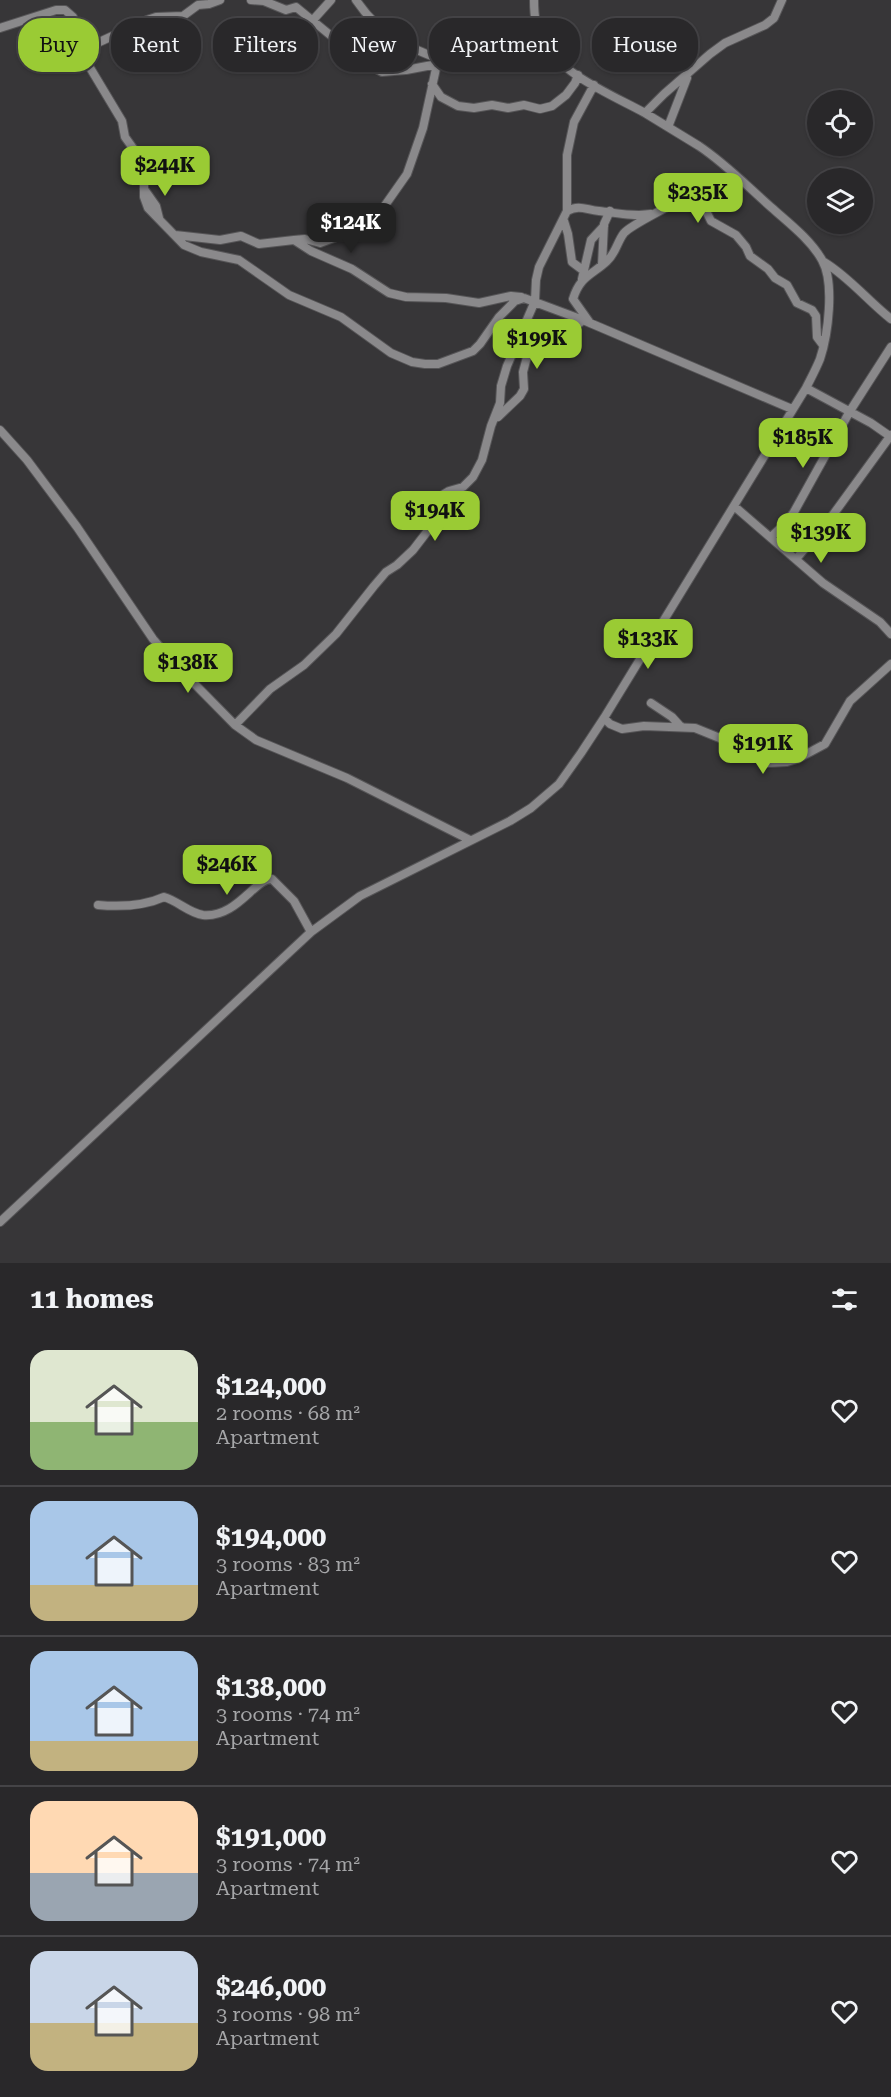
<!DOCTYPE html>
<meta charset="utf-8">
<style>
:root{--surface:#29282a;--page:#353436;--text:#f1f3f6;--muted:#a5a6a8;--line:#454447;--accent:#9acb34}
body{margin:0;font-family:"Roboto Serif",serif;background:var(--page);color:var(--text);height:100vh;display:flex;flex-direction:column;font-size:22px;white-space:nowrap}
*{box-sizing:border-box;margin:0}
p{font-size:20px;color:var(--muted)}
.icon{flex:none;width:33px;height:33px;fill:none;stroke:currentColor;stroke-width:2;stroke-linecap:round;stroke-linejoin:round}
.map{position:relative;height:1263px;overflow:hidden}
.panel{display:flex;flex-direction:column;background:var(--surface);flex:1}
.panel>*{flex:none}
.hud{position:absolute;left:18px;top:18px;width:855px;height:54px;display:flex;gap:12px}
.fabs{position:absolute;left:807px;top:90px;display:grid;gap:12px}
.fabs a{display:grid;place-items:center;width:66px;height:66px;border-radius:50%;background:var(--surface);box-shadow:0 2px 4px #0004,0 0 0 2px var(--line);font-size:30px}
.price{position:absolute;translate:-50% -51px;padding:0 14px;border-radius:12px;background:var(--accent);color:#111;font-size:20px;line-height:39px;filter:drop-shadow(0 2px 3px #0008)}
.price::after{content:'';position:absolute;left:50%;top:36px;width:18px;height:14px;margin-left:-9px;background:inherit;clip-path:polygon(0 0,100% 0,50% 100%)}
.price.active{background:#222;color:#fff}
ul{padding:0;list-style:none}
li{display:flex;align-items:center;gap:18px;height:150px;padding:0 30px}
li+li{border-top:2px solid var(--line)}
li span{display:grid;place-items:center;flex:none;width:168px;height:120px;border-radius:18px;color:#555}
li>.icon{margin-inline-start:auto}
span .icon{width:72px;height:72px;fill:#fffc;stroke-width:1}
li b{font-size:26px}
h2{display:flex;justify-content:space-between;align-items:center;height:72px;padding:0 30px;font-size:26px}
.pill{padding:0 21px;border-radius:24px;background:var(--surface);box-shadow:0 2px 4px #0004,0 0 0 2px var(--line);font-size:21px;line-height:54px}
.pill.active{background:var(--accent);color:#111}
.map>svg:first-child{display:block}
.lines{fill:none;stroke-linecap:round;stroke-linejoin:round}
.minor-casing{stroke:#565557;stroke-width:10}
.minor{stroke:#8a898b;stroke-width:8}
</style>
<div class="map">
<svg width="891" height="1263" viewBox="0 0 891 1263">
<rect width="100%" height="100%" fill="#373638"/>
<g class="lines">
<defs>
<path id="minor" d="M251 0 264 1 286 10 296 7 363 62 382 72 406 70 501 52 542 40
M356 0C381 37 407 47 447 62
M313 20 331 0
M0 28 56 10H65L73 17 80 51 122 121 125 137 140 158 144 172V197L148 208 184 245 201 252 239 260 289 295 341 317 391 353 412 362 425 364H438L473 351 480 344 499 317 515 301 524 298 583 320 792 409
M80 51 147 20 156 17 183 16 198 5 209 4 220 0
M432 84 441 97 458 106 474 108 492 105 508 108 524 105 540 109 552 106 566 95 575 83 578 75
M645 113 664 94 710 54 725 43 765 25 774 18 782 0
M668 127 687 78
M144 189 156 206 159 218
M567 211C580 204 586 210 599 211 617 213 634 217 651 214
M564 221 568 234 572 262 584 271
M175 235 220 240 241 236 259 244 294 240 311 251 352 269 389 293 406 297 446 298 479 303 511 296 521 297
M294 240 305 239 320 243 342 235 362 231 374 221 407 174 423 128 437 64
M824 262C849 277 868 301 891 319
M602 265 604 224 610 211
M582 279 591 240 604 226
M590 323 573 299C580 276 592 275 607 261 616 253 617 242 624 233 630 226 684 197 694 195L702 203 711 221 736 235 746 247 750 256 768 269 775 278 787 285 797 303 812 310 816 316 817 337 823 345
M806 388 871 423 891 437
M498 417 520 396 524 389 523 372 531 342C546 329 567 336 583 320
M0 430 27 460 77 527 153 639 172 661 235 725 256 740 347 778 470 840
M734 506 823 583 880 622 891 634
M771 537 786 523 794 512 850 411 891 347
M796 559 827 523 891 435
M651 703 672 717 681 727
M604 718 610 724 622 729 644 726 695 728 737 745 767 763 787 762 797 759 825 744 850 701 891 664
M235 725 270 689 304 665 336 634 374 586 386 572 397 565 413 550 433 524 437 506 444 494 449 491 463 487 473 477 482 460 491 426 500 403 501 386 507 366 535 301 536 280 539 267 567 211V155L574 122 594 85
M98 905C120 907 144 906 164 897 178 901 189 913 203 915 237 918 255 878 272 879L294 901 311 932
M0 1222 311 932 360 896 510 821 531 808 559 784 581 753 604 718 806 388C811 378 816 369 820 359 828 335 835 283 822 260 811 240 789 223 772 208 748 187 726 164 699 146 681 135 663 124 645 113 612 95 560 74 542 40 535 28 534 13 534 0"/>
</defs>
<use href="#minor" class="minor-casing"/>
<use href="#minor" class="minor"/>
</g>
</svg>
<div class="fabs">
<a><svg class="icon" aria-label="locate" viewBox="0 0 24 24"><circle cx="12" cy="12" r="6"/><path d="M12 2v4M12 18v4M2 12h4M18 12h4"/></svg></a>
<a><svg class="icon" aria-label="layers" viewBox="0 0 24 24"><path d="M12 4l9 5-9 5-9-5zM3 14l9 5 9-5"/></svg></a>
</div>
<b class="price" style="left:165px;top:197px">$244K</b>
<b class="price" style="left:698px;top:224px">$235K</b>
<b class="price active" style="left:351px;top:254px">$124K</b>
<b class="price" style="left:537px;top:370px">$199K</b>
<b class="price" style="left:803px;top:469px">$185K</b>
<b class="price" style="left:435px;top:542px">$194K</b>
<b class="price" style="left:821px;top:564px">$139K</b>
<b class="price" style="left:648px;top:670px">$133K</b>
<b class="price" style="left:188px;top:694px">$138K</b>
<b class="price" style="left:763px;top:775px">$191K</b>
<b class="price" style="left:227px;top:896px">$246K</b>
<div class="hud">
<a class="pill active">Buy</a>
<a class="pill">Rent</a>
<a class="pill">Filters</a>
<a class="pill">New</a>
<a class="pill">Apartment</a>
<a class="pill">House</a>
</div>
</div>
<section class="panel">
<h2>11 homes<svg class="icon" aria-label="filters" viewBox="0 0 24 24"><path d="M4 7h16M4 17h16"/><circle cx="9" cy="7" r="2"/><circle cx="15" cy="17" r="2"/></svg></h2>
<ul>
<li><span style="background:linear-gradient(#dfe7d0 60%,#8fb573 0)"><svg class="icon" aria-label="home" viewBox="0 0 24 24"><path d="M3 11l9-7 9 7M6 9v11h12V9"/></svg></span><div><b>$124,000</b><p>2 rooms · 68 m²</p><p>Apartment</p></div><svg class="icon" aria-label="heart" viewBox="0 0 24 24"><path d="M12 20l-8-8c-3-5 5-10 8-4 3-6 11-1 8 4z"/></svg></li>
<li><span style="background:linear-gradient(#a9c7e8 70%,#c2b280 0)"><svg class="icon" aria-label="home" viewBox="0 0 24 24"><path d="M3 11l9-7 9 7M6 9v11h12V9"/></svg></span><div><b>$194,000</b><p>3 rooms · 83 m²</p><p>Apartment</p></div><svg class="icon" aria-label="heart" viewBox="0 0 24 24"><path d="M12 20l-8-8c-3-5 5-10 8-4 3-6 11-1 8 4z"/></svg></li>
<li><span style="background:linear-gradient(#a9c7e8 75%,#c2b280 0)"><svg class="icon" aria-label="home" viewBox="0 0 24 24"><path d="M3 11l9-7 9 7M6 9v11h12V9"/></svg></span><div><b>$138,000</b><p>3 rooms · 74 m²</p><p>Apartment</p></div><svg class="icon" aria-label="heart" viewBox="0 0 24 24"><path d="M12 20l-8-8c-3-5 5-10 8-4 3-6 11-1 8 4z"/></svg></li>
<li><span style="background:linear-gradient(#ffd9b3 60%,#9aa5b1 0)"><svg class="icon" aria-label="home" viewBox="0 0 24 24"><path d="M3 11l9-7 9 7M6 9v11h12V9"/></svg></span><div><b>$191,000</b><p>3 rooms · 74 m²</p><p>Apartment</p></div><svg class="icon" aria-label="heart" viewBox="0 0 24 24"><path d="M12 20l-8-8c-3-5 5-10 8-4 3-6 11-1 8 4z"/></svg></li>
<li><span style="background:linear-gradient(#c9d6e8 60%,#c2b280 0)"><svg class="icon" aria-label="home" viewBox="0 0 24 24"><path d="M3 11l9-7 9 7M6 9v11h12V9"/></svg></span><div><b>$246,000</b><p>3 rooms · 98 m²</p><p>Apartment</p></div><svg class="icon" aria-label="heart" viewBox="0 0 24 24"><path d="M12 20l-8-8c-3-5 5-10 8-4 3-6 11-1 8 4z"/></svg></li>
</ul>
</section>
